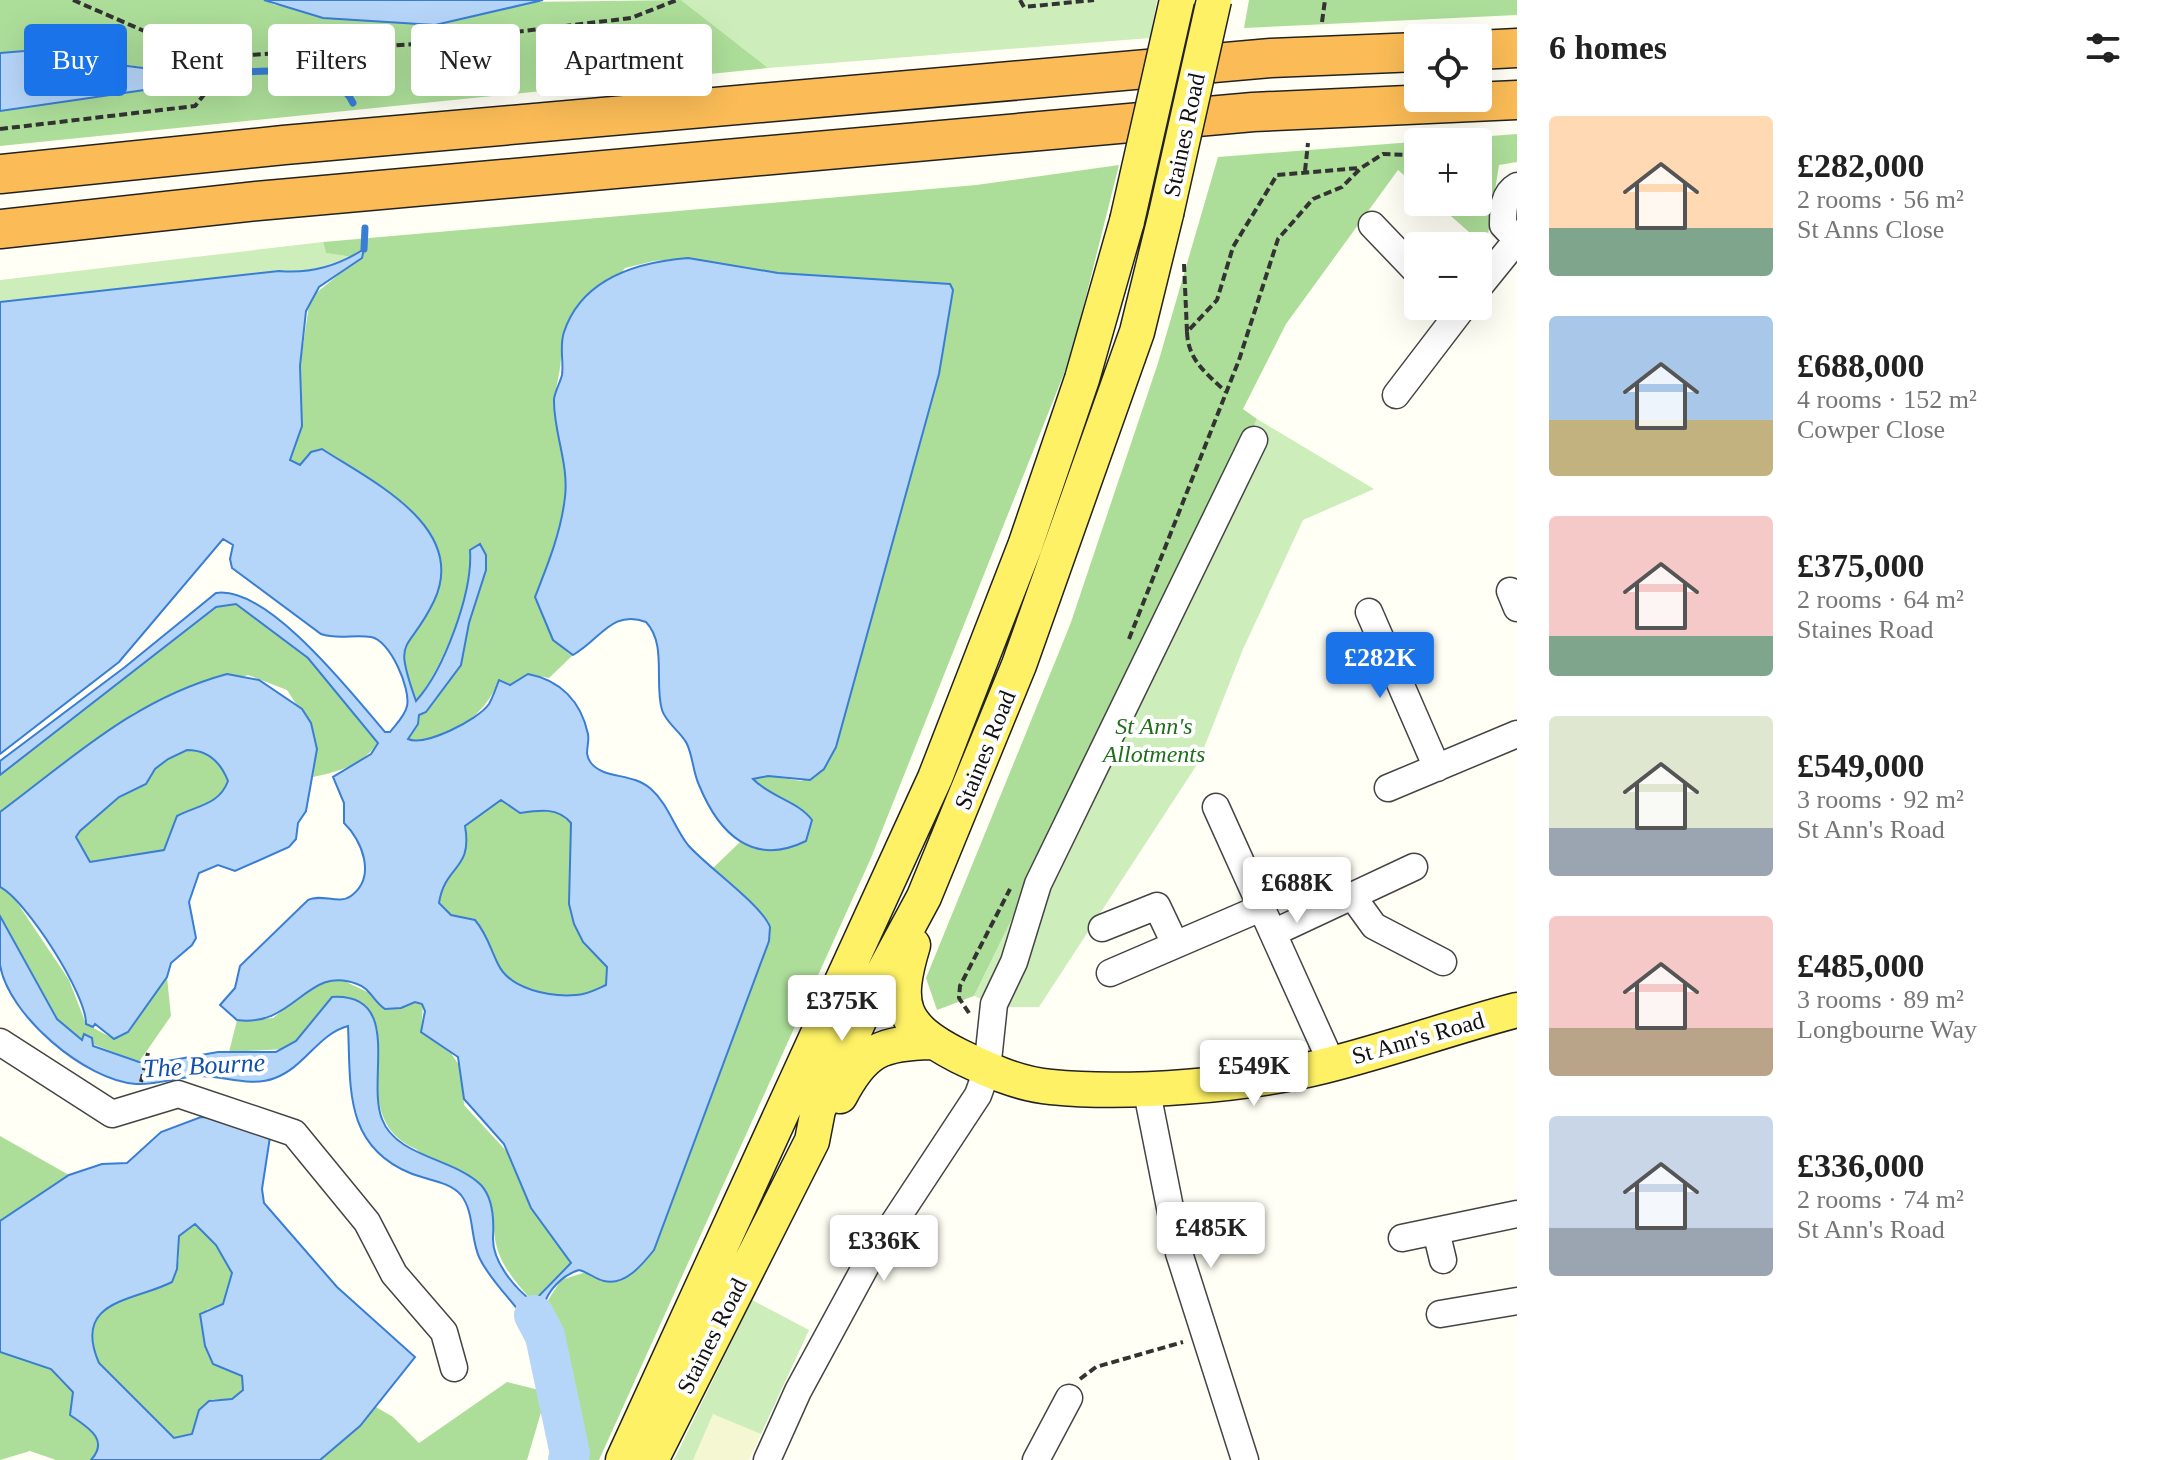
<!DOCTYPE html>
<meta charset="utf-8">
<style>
:root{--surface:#fff;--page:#f6f6f6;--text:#222;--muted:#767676;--accent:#1a73e8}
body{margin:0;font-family:"Times New Roman",serif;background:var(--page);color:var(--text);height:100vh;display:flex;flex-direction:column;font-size:30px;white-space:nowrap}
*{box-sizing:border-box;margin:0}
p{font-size:26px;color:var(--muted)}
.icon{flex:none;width:44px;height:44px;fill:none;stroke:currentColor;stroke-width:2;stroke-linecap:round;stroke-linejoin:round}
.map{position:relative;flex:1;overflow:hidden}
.panel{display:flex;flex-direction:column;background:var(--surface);width:640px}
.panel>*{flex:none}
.hud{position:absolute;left:24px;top:24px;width:760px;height:72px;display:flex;gap:16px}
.controls{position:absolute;left:1404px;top:24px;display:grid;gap:16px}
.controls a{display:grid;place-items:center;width:88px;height:88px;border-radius:8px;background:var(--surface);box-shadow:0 8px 32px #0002;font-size:40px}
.price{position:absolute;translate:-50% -68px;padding:0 18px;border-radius:8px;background:#fff;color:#222;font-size:26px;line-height:52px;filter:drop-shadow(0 2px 4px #0008)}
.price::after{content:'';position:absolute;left:50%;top:48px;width:24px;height:18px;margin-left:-12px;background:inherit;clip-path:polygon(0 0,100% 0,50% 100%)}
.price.selected{background:var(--accent);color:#fff}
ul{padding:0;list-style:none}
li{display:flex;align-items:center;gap:24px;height:200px;padding:0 32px}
li span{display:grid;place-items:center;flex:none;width:224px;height:160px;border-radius:8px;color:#555}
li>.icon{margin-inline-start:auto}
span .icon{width:96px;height:96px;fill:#fffc;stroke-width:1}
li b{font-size:34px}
h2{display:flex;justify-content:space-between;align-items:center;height:96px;padding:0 32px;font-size:34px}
.tag{padding:0 28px;border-radius:8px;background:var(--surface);box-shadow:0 8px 32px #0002;font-size:28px;line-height:72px}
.tag.selected{background:var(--accent);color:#fff}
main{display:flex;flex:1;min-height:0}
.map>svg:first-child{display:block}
.farmland{fill:#f4f7d2}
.green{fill:#cdedbb}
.forest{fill:#adde99}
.water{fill:#b6d6f9;stroke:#397ed4;stroke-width:2;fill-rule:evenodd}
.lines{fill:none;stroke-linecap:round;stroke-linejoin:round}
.stream{stroke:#397ed4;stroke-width:7}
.river{stroke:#b6d6f9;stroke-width:40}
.minor-casing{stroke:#444;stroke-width:29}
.major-casing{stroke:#222;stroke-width:37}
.highway-casing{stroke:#222;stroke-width:41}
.path{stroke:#333;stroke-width:4;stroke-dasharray:8 4;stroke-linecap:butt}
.minor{stroke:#fff;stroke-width:26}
.major{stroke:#fef165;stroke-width:34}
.highway{stroke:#fbbc57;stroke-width:38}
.major-bridge-casing{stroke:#222;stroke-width:37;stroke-linecap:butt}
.major-bridge{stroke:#fef165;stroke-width:34}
.labels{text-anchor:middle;stroke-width:8;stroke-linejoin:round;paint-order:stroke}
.street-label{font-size:24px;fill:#111;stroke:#fff}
.park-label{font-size:24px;font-style:italic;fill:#206e1c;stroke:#fff}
.water-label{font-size:26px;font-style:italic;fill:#1250ab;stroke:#fff}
</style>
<main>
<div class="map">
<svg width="1517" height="1460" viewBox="0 0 1517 1460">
<rect width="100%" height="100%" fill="#fffff5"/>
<path class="farmland" d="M713 1413 761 1434 749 1460H693Z"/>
<path class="green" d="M681 0H1157L1150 38 768 68Z
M323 242 326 253 352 257 302 273 279 271 0 302V280Z
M1257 419 1374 489 1303 520 1243 649 1198 763 1039 1007H1002L974 996Z
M752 1300 809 1330 761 1434 713 1414 693 1460H674Z"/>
<path class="forest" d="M0 0H264L275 5 435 25 526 2 681 0 768 68 0 146V111L158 88 195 76 37 50 0 53Z
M1249 0H1517V15L1244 28Z
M1517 134V162L1499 165 1486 247 1435 202H1478V142H1418V187L1398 170 1286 324 1243 409 1257 419 974 996 937 1010 926 978 1070 625 1158 363 1218 157Z
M1119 165 1071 356 871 858 599 1460H581L585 1442 559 1363 562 1347 558 1330 543 1308 561 1280 586 1272 605 1282 638 1269 654 1250 769 941V922L713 868 740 842 755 849 806 812 766 792 753 779 768 776 802 781 836 747 939 374 778 273 688 258 654 261 625 268 561 348C562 368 557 379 555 397 552 418 564 443 565 465 569 511 551 554 535 597L568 653 573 655 549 678 528 674 510 685 499 681C481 720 456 733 413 742L407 739 418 724 419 715 461 665 469 623 486 570 470 550C473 595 443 666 416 701L402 659 409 639 311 452 300 465 290 460 302 426 300 366 310 298 364 254V250L352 257 326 253 323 242 976 185Z
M236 604 308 658 378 741C366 764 338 772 313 777L317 749 312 729 287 690 248 675 135 712 0 812V775L216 607Z
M187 749C208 750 221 763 228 781 219 805 198 806 178 816L164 850 90 862 75 836 80 831 119 797 146 784 155 769 168 759Z
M501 800 520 813C540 810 558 807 571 823L569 904 574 923 583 942 608 967 606 985C597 988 586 995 577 996 551 997 511 989 498 964 490 948 488 934 475 920L451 915 439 902C446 864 474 869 465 826Z
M0 886 10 892 69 980 86 1024 114 1039 128 1032 167 977 171 1016 139 1062 82 1040 58 1019 0 916Z
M338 978 401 1008 415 1002 423 1004 421 1032 451 1053 462 1070 464 1105 511 1156 531 1208 571 1263 534 1303C509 1275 492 1256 494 1218L416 1149C366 1128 378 1074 378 1029L332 997 296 1041 285 1049 229 1052 237 1020 273 1018 315 984Z
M0 1136 69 1175 0 1222Z
M195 1224 216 1245 232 1273 223 1305 207 1309 213 1364 242 1377 243 1390 232 1399H212L199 1410 192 1434 174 1438 99 1363C65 1284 164 1309 177 1268 180 1259 179 1245 179 1236Z
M0 1352 51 1369 73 1392 70 1415C86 1427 110 1439 91 1460H56L30 1451 0 1460Z
M507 1382 547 1392 527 1460H318L376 1407 393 1417 419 1443Z"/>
<path class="water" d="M264 0H543L435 25 323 18Z
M37 50 89 61 197 75 158 88 0 111V53Z
M364 249 362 258 319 287 306 311 300 366 302 426 290 460 300 465 311 452 322 449C371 481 469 527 434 601 408 655 392 634 416 701 444 670 473 592 470 550L480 544 486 555V570L469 623 461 665 426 712 419 715 418 724 408 739C424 747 478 720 489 704 493 697 496 688 499 680L510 685 528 674C560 680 581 701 588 734 590 745 583 753 591 763 605 780 632 772 651 789 668 804 674 827 688 845 706 866 762 905 770 927L769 941 654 1250C642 1265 625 1286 604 1281 595 1279 588 1272 579 1270 562 1275 547 1291 543 1308L558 1330 562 1359 544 1369C545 1324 498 1296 480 1259 470 1240 475 1213 461 1195 449 1181 426 1180 410 1173 343 1145 351 1086 348 1026 318 1034 305 1067 275 1078 250 1088 222 1075 197 1076 176 1078 156 1085 136 1084 86 1081 8 1015 0 965 0 950 0 932 0 916L57 1019 82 1040 84 1034 92 1038 93 1046 139 1062 156 1063 218 1052H276L296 1041 332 997C404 993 366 1080 382 1119 396 1157 454 1158 481 1185 493 1198 494 1221 493 1237 492 1262 515 1288 533 1302L571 1263 531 1208 504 1144 464 1099 458 1057 421 1032 425 1011 422 1004 415 1002 401 1008 385 1009C374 1002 370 988 357 984 307 964 295 1028 237 1020L220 1005 235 988 240 966 308 900C321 893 339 905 351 896 377 877 362 840 344 823V803L333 777 371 754 378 743 308 658 236 604 216 607 0 775V761L125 667 216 593C268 585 353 695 385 732H390C396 724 405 716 407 706 411 689 390 640 371 637 353 634 339 640 321 634L232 568 230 559 233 545 223 539 119 662 0 754V302L279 271C311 274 338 266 364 249ZM501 800 520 813C539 810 558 807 571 823L569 904 574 924 583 942 607 967 606 985C597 989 586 995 576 995 551 997 510 990 498 964 490 948 487 934 475 920L451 915 439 903C445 864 473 871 465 826Z
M688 258 778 273 950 284 953 290 939 374 836 747 824 769 810 780 768 776 753 779C770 797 798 801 812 820L806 841C753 867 719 834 699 785 693 772 693 757 687 744 681 732 666 723 662 710 654 683 667 644 646 622 612 609 600 640 573 655L553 640 535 597C548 564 561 532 565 497 569 463 553 431 554 399 555 391 560 383 562 375 564 361 559 347 564 332 582 278 638 262 688 258Z
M227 674 259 680 302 709 311 723 317 749 306 811 298 823 296 839 289 847 235 871 218 865 199 873 189 902 196 938 192 945 171 963 167 977 128 1032 114 1039 95 1024 93 1027 86 1024C87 995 26 900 0 887V812C75 756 135 699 227 674ZM187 750C208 750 221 763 228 781 219 805 198 805 177 816L164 850 90 862 76 837 80 831 119 797 146 784 155 769 168 759Z
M201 1117 237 1118 270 1137 262 1189 264 1203 337 1287 415 1357 360 1426 320 1460H91C110 1439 87 1427 70 1415L73 1392 51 1369 0 1352V1221L69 1175 102 1164 127 1163 161 1132ZM195 1224 216 1245 232 1273 223 1304 200 1314 205 1346 213 1364 242 1376 243 1390 232 1399 209 1401 199 1410 192 1434 174 1438 99 1363C71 1299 136 1301 172 1282L177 1269 179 1236Z"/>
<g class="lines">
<path class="stream" d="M197 75C241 74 332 57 353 103
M364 249 365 228"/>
<path class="river" d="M534 1315 545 1336 570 1454 568 1460"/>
<defs>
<path id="minor" d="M1517 186C1503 194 1503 210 1503 225L1517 240
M1372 225 1418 273
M1478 288 1517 240
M1396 395 1464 306
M1510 591 1517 608
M1369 612 1437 768
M1388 788 1517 734
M1216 807 1332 1064
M1353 897 1374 926 1443 962
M1102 928 1157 906 1175 944
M1273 933 1414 867
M1110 973 1261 908
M0 1042 112 1114 178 1094 294 1133 367 1222 394 1274 444 1332 454 1368
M1146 1087 1179 1253 1245 1460
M1436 1231 1443 1260
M1402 1238 1517 1214
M1440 1314 1517 1301
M767 1460 798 1391 868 1262 978 1095 987 1070 994 1004 1014 962 1038 884 1254 440
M1036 1460 1069 1398"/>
<path id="major" d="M913 945C895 1005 900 1026 959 1056 988 1070 1018 1084 1051 1087 1129 1095 1248 1085 1324 1066 1389 1050 1452 1027 1517 1010
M840 1096C864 1050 881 1043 932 1042
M623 1460 935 778 1025 546 1082 379 1127 221
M651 1460 812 1141 818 1110 869 999 924 897 1019 665 1137 332 1166 214"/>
<path id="highway" d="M1478 50 1517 48
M0 174 284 145 1271 58 1418 52
M0 229 257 201 1253 112 1517 100"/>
</defs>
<use href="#minor" class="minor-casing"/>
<use href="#major" class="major-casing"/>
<use href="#highway" class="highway-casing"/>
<path class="path" d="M73 0 206 58 415 44 631 18 677 0
M1020 0 1024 7 1094 0
M1322 22 1325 0
M0 129 195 106 207 91 206 58
M1305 171 1308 143
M1471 202 1481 211
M1184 264 1187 332 1217 300 1233 247 1277 175 1359 168
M1187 332C1188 360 1206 373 1225 391
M1129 639 1239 360 1278 239 1313 199 1342 187 1361 168 1383 154 1409 155 1418 160
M969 1013 959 998 960 986 1010 889
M141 1082 148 1053
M1080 1379 1096 1367 1183 1342"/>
<use href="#minor" class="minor"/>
<use href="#major" class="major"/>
<use href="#highway" class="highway"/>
<defs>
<path id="major-bridge" d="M1166 214 1214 0
M1127 221 1177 0"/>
</defs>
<use href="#major-bridge" class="major-bridge-casing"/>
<use href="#major-bridge" class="major-bridge"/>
</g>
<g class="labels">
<g class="street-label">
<text transform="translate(1184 135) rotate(-78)" y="8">Staines Road</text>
<text transform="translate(985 750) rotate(-68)" y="8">Staines Road</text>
<text transform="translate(1418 1038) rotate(-16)" y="8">St Ann's Road</text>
<text transform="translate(712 1336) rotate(-63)" y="8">Staines Road</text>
</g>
<g class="park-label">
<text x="1154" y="734">St Ann's<tspan x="1154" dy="28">Allotments</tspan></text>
</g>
<g class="water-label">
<text transform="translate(204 1065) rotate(-3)" y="9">The Bourne</text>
</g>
</g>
</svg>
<div class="controls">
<a><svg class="icon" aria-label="locate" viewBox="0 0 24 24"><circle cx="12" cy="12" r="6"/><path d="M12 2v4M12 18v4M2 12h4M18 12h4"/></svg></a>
<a>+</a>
<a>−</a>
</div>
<b class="price selected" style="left:1380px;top:700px">£282K</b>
<b class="price" style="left:1297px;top:925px">£688K</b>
<b class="price" style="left:842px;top:1043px">£375K</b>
<b class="price" style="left:1254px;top:1108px">£549K</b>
<b class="price" style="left:1211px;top:1270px">£485K</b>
<b class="price" style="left:884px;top:1283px">£336K</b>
<div class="hud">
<a class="tag selected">Buy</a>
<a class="tag">Rent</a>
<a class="tag">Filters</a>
<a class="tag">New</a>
<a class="tag">Apartment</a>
</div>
</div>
<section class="panel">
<h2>6 homes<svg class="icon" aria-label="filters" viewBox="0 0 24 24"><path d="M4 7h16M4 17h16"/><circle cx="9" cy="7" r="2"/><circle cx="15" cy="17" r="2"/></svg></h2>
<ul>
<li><span style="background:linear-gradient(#ffd9b3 70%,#7fa58c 0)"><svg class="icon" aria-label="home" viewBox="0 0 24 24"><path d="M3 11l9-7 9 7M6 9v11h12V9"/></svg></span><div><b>£282,000</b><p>2 rooms · 56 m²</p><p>St Anns Close</p></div></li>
<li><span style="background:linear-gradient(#a9c7e8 65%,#c2b280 0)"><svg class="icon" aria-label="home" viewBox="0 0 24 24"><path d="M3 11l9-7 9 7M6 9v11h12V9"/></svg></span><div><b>£688,000</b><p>4 rooms · 152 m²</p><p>Cowper Close</p></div></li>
<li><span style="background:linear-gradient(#f6c9c9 75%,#7fa58c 0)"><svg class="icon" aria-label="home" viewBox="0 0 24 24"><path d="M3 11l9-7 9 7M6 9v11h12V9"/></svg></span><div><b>£375,000</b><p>2 rooms · 64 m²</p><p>Staines Road</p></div></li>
<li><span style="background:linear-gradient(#dfe7d0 70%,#9aa5b1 0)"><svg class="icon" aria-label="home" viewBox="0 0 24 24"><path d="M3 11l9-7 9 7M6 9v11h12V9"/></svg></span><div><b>£549,000</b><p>3 rooms · 92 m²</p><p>St Ann's Road</p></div></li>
<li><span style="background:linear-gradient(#f6c9c9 70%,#b9a48a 0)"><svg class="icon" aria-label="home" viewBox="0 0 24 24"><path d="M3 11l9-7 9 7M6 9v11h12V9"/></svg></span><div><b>£485,000</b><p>3 rooms · 89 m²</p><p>Longbourne Way</p></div></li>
<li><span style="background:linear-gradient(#c9d6e8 70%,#9aa5b1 0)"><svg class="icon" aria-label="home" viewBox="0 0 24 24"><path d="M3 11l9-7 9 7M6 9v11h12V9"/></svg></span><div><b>£336,000</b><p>2 rooms · 74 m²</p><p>St Ann's Road</p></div></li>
</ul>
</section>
</main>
